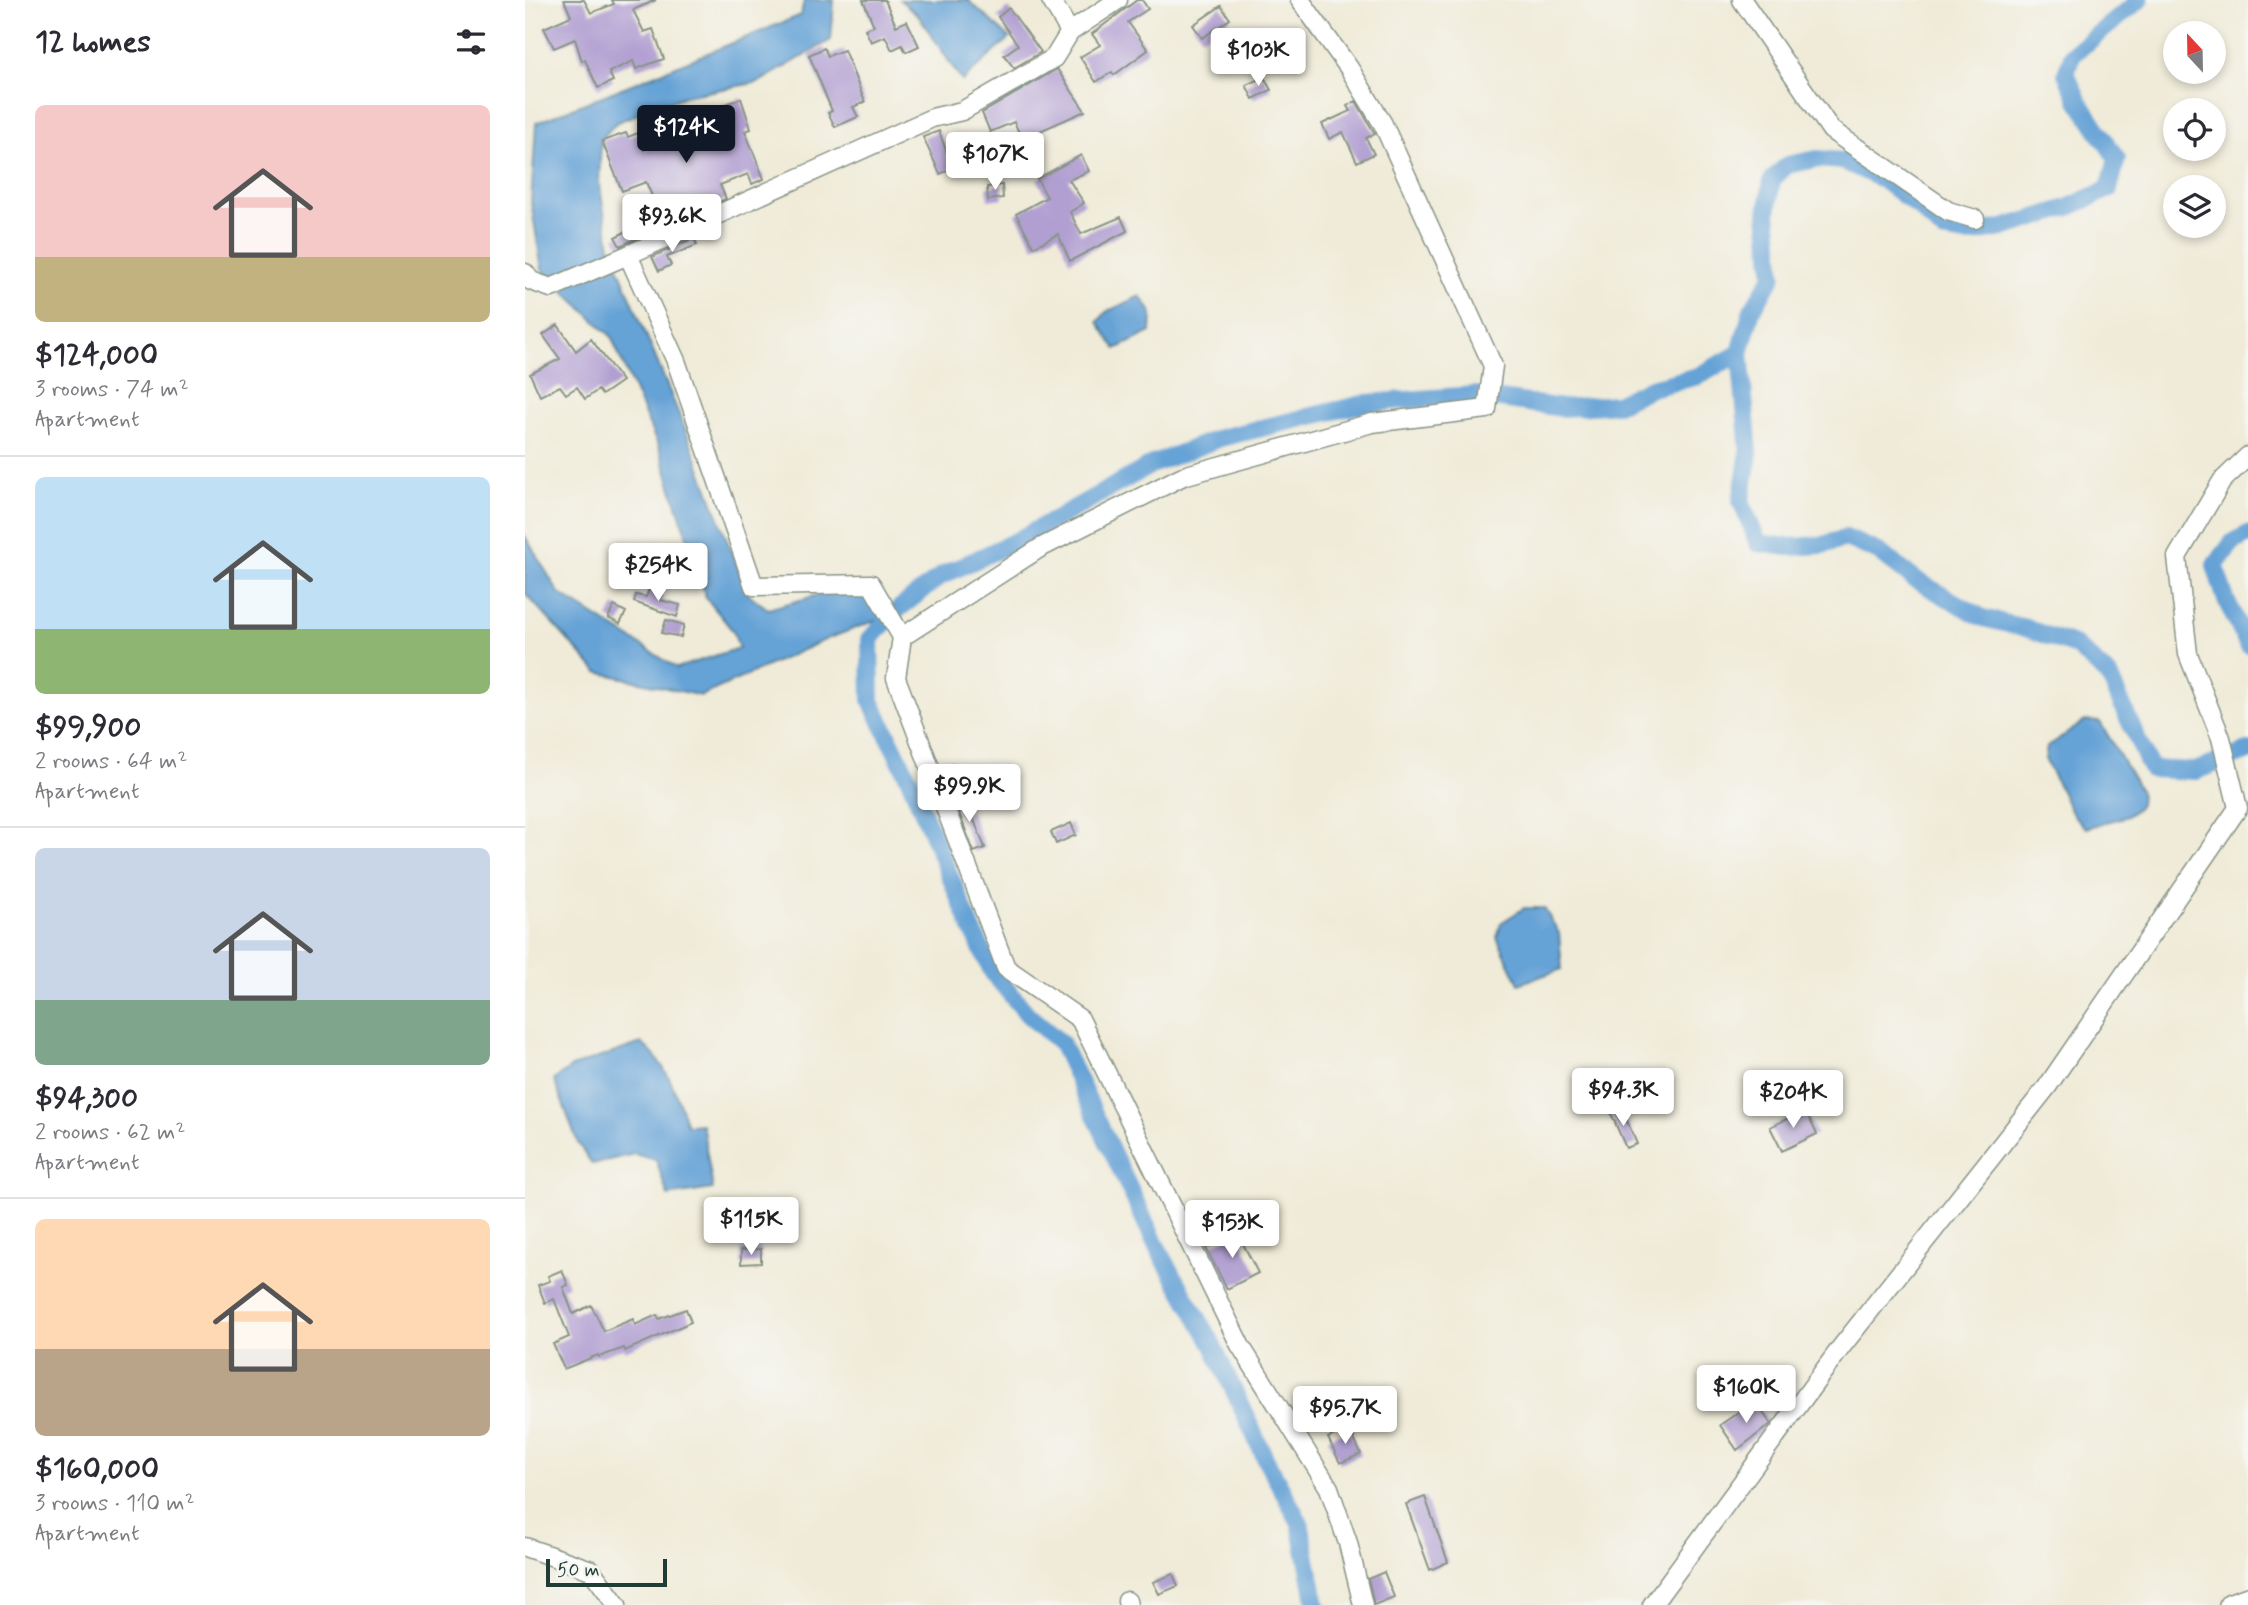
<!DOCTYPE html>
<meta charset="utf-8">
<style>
:root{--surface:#fff;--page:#f2f2f3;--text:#2b2b33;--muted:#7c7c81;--line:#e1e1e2;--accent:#111827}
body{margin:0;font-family:Mynerve,sans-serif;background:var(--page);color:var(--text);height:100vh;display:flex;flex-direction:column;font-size:26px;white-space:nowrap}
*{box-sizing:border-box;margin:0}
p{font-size:23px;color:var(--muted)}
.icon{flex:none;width:38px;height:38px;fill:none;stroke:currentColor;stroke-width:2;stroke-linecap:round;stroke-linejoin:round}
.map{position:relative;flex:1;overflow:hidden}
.sheet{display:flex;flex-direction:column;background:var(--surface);width:525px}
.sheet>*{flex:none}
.needle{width:46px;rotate:338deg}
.controls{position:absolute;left:1638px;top:21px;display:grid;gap:14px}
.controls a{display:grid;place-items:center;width:63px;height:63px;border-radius:50%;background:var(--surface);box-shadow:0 4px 10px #0003;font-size:35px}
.scale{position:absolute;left:21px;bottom:18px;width:121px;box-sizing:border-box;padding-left:7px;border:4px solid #1f3d34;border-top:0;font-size:19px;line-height:24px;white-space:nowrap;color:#1f3d34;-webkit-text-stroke:5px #f6f6f2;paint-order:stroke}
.price{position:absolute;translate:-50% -60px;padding:0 16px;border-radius:7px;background:#fff;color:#222;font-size:23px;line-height:46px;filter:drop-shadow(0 2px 4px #0008)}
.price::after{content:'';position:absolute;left:50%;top:42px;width:21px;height:16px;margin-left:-10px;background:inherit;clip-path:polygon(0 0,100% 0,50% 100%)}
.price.current{background:var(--accent);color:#fff}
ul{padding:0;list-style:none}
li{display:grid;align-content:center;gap:14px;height:371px;padding:0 35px}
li+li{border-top:2px solid var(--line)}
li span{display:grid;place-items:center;height:217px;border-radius:10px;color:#555}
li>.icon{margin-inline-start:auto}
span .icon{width:126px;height:126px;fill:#fffc;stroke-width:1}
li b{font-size:30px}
h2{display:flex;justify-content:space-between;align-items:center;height:84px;padding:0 35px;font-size:30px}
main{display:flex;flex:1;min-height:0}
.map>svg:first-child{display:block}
.water{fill:#65a2d6;stroke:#427085;stroke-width:2}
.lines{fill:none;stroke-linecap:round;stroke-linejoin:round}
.canal{stroke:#65a2d6;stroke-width:18}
.building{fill:#b19fd1}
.minor-casing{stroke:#889486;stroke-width:21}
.major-casing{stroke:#889486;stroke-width:26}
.minor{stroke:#fff;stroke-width:18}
.major{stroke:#fff;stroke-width:23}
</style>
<main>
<section class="sheet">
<h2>12 homes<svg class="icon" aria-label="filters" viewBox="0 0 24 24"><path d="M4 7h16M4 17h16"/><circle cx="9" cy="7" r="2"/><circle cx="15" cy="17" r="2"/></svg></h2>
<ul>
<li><span style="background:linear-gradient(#f6c9c9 70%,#c2b280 0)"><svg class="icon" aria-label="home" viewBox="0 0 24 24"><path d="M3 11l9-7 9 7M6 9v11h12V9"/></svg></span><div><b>$124,000</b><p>3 rooms · 74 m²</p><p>Apartment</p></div></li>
<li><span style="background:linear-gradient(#bfe0f5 70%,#8fb573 0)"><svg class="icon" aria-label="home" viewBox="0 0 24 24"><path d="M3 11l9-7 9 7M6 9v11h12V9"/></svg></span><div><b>$99,900</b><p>2 rooms · 64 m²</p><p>Apartment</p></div></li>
<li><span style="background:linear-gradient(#c9d6e8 70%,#7fa58c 0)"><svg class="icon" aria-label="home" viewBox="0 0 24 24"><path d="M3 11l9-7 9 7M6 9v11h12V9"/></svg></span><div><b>$94,300</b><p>2 rooms · 62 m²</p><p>Apartment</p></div></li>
<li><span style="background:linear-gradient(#ffd9b3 60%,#b9a48a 0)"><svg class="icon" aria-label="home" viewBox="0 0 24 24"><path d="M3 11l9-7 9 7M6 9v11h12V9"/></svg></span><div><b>$160,000</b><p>3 rooms · 110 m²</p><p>Apartment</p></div></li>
</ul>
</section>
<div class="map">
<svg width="1723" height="1605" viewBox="0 0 1723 1605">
<rect width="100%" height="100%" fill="#f6f6f2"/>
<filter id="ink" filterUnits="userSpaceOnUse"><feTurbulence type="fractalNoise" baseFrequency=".0143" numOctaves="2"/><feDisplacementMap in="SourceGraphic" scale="14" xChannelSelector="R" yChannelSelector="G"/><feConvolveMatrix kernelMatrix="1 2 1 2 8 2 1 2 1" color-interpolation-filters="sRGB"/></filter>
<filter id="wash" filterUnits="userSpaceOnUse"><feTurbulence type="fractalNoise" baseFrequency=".00686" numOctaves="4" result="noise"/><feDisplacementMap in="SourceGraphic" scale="28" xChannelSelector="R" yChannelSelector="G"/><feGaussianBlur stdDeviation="1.57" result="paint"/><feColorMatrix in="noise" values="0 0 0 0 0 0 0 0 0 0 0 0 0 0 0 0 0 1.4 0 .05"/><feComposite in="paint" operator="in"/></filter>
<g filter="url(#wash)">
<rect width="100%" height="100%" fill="#f0ebd8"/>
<path class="water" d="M279 0H309L306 40 234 82 160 96 92 122 76 139 74 182 85 247 165 441 222 593 243 609 303 592 340 591 357 618 302 639 176 696 72 672 0 593V536L34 593 152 668 214 648 208 631 181 598 134 448 86 336 17 270 6 203 11 123 276 15Z
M375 0H443L485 38 437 81 393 15Z
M615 296 627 313 626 332 591 349 573 322 581 312Z
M1560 721 1575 722 1616 792 1615 805 1602 816 1561 828 1548 815 1520 759 1522 747Z
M999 908H1019L1034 933 1037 969 994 984 972 938 976 923Z
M116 1043C142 1062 152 1096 162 1125L177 1124 188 1189 143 1196 131 1160 109 1154 67 1164 53 1143 29 1080 47 1067Z"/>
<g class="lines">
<path class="canal" d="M1615 0 1548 54 1541 73 1553 100 1592 159 1584 189 1542 208 1478 228 1441 234 1417 230 1394 207 1357 179 1318 161 1292 159 1262 165 1247 180 1242 213 1248 276 1227 310 1215 353 1224 453 1216 501 1233 543 1263 547 1298 545 1321 538 1354 552 1389 579 1458 618 1501 628 1551 646 1584 676 1626 769 1670 771 1723 751
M1723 534 1707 543 1690 566 1701 600 1723 645
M791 1605 775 1523 741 1460 685 1339 633 1249 536 1043 503 1015 468 973 447 929 385 781 346 701 345 639 371 611 416 576 491 541 628 464 695 438 842 403 949 395 1037 408 1092 404 1126 388 1173 376 1215 353"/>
</g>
<g id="blocks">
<path class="building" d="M39 0H59L66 13 89 4 87 0H131L108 10 119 32 128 29 139 59 111 69 108 61 84 72 88 81 73 88 60 60 57 61 50 39 29 48 19 28 46 16Z
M338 0H360L371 26 382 21 394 46 381 52 377 45 367 50 360 36 346 42 340 29 349 26Z
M612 0H617L623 9 603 22 623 50 589 75 587 72 571 82 555 57 575 45 567 34Z
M696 6 705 19 677 38 668 25Z
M484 8 516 52 489 68 479 55 493 45 473 17Z
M299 48 303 56 319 50 340 102 328 107 333 117 310 127 303 113 307 111 284 55Z
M532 69 560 111 497 139 489 122 465 132 457 113Z
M739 77 746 90 728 99 721 85Z
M216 98 226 129 220 131 239 179 227 184 223 174 195 185 201 199 95 246 90 237 135 215 121 182 97 191 77 141 101 133 103 137 113 133 119 150 158 128 155 123Z
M831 101 850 134 841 138 849 154 832 162 818 132 804 139 797 124 825 111 822 106Z
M414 131 423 156 430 153 435 166 415 174 398 137Z
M556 155 564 171 544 180 559 203 545 212 556 234 596 217 602 231 545 261 533 234 509 247 491 214 522 197 512 179Z
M477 185 478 198 463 200 462 187Z
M169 238 172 245 142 257 146 265 134 271 127 257Z
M33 325 51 351 66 339 97 381 77 395 73 390 60 399 52 387 41 394 35 386 15 396 5 374 35 359 18 335Z
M167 560 169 578 152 579 150 562Z
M124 589 138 595 135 600 155 605 152 617 109 602 111 595 121 597Z
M89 606 101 612 95 624 83 618Z
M141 620 159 625 156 637 137 633Z
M428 764 434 783 424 786 417 767Z
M432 790 441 811 445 810 460 848 449 852 426 792Z
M546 823 551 835 531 844 526 832Z
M1096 1107 1112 1144 1101 1148 1085 1111Z
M1280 1110 1292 1134 1257 1151 1245 1127Z
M712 1232 733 1273 702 1289 681 1248Z
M236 1249V1263L216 1264V1250Z
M37 1270 43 1285 38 1287 48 1314 66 1305 79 1331 108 1319 110 1325 132 1315 134 1319 161 1309 166 1322 100 1351 99 1348 74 1357 73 1355 39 1369 28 1344 44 1337 29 1299 20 1303 13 1285 25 1281 23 1276Z
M1230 1401 1246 1424 1212 1450 1195 1425Z
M824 1428 836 1454 815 1463 803 1438Z
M900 1497 923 1562 905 1570 881 1504Z
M859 1572 869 1597 849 1605 843 1579Z
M648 1574 653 1586 634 1594 628 1582Z"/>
</g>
</g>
<g filter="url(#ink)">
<use href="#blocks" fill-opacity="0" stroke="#889486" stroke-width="2"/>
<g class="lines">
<defs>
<path id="minor" d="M526 0 545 32
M775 0 824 68 858 124 968 366 962 409 847 423 658 476 515 548 377 637 371 678 481 968 555 1019 715 1345 804 1488 823 1543 838 1605
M1217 0 1306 130 1423 211 1450 219
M0 273 6 281 26 288 103 255
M377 637 346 584 229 586 151 361 103 255 407 118 437 111 529 58 545 32 593 0
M0 1547 66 1570 92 1605
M602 1601 603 1605
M1127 1605 1317 1346 1522 1087 1713 808 1696 738 1663 654 1652 557 1697 481 1723 456"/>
<path id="major" d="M1706 1605 1723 1599"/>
</defs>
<use href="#minor" class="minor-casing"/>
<use href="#major" class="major-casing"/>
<use href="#minor" class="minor"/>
<use href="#major" class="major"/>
</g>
</g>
</svg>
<div class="controls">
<a><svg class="needle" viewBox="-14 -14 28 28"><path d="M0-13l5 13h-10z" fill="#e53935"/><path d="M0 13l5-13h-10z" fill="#7c7c81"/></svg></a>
<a><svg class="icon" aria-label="locate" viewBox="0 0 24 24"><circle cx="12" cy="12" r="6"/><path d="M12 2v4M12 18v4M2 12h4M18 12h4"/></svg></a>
<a><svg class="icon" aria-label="layers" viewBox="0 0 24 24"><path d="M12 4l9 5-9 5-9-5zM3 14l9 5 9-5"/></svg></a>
</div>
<div class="scale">50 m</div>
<b class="price" style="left:733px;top:88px">$103K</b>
<b class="price current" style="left:161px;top:165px">$124K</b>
<b class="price" style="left:470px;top:192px">$107K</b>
<b class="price" style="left:147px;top:254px">$93.6K</b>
<b class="price" style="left:133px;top:603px">$254K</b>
<b class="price" style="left:444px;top:824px">$99.9K</b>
<b class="price" style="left:1098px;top:1128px">$94.3K</b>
<b class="price" style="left:1268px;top:1130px">$204K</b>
<b class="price" style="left:226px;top:1257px">$115K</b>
<b class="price" style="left:707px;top:1260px">$153K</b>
<b class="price" style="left:1221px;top:1425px">$160K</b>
<b class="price" style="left:820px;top:1446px">$95.7K</b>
</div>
</main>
